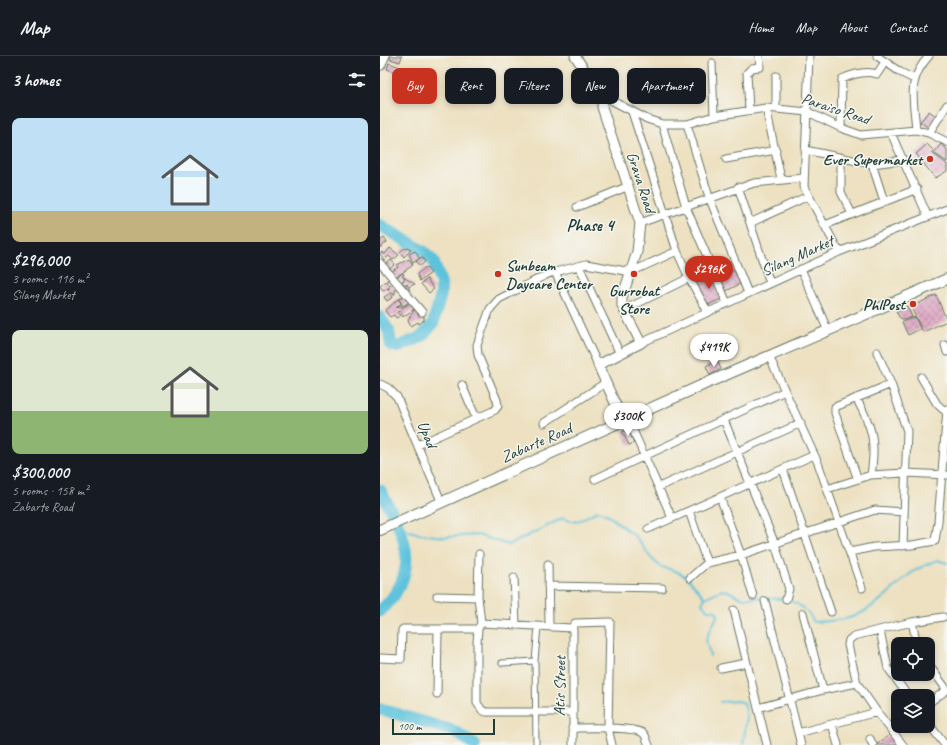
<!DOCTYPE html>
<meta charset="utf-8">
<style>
:root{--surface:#171b24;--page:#242831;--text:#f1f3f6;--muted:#9ea1a6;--line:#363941;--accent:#c8321e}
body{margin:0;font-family:Caveat,sans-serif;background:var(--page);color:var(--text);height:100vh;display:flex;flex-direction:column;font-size:15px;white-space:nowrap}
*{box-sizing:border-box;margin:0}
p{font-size:13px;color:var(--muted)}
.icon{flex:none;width:22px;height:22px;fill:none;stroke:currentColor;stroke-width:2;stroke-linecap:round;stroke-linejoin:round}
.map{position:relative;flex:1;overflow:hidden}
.details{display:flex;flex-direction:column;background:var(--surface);width:380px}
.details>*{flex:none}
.banner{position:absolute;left:12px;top:12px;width:380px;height:36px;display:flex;gap:8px}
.fabs{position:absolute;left:511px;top:581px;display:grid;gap:8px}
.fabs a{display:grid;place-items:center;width:44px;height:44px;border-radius:8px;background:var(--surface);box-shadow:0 2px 6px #0003;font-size:20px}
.scale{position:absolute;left:12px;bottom:10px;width:103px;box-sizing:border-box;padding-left:4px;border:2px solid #1f3d34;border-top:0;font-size:11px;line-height:14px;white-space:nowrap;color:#1f3d34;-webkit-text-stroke:3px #f6f6f2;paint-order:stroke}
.price{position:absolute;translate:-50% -34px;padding:0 9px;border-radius:14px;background:#fff;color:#222;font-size:13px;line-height:26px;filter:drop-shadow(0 1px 2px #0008)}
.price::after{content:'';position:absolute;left:50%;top:24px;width:12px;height:9px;margin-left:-6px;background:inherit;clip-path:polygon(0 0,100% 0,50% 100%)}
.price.selected{background:var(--accent);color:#fff}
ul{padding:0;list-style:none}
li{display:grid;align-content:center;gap:8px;height:212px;padding:0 12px}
li span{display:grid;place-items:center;height:124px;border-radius:8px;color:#555}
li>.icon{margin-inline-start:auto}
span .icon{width:72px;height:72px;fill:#fffc;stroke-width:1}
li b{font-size:17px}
h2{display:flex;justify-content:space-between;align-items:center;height:48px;padding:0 12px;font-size:17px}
.chip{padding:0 14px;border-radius:8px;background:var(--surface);box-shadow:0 2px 6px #0003;font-size:14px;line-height:36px}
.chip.selected{background:var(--accent);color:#fff}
header{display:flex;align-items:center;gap:24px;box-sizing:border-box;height:56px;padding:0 20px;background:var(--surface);border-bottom:1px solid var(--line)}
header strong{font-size:19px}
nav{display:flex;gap:22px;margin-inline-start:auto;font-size:14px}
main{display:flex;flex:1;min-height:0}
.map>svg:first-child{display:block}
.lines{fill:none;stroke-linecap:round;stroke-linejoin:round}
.stream{stroke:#5dc2db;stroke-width:2}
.river{stroke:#5dc2db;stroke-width:12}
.building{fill:url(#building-cross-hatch)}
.pedestrian-casing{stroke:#677665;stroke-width:7}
.minor-casing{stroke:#677665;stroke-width:9}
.tertiary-casing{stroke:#677665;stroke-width:11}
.secondary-casing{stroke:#677665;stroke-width:12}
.pedestrian{stroke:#fff;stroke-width:5}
.minor{stroke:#fff;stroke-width:7}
.tertiary{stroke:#fff;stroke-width:9}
.secondary{stroke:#fff;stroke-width:10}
.poi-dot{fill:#c8321e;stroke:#f6f6f2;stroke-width:1.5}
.labels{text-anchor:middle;stroke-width:3;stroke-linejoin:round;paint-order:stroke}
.street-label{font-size:16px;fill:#1f3d34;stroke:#f6f6f2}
.poi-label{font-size:16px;font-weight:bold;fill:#1f3d34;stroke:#f6f6f2;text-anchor:end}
.neighbourhood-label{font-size:17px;font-weight:bold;fill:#1f3d34;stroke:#f6f6f2}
</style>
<header>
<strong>Map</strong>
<nav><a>Home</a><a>Map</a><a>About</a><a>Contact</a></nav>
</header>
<main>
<section class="details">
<h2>3 homes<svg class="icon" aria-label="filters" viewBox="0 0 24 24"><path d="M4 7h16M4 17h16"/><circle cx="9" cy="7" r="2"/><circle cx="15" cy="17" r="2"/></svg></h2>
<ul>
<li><span style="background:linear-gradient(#bfe0f5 75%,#c2b280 0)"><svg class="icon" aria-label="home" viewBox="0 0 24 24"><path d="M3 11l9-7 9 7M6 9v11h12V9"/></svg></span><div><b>$296,000</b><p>3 rooms · 116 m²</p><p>Silang Market</p></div></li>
<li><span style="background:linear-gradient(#dfe7d0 65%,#8fb573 0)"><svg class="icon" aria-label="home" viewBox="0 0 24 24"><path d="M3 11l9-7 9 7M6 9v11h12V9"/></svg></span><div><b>$300,000</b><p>5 rooms · 158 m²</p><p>Zabarte Road</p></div></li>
</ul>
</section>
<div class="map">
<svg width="567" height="689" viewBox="0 0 567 689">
<defs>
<pattern id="building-cross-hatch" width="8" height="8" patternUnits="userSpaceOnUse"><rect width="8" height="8" fill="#e1adc8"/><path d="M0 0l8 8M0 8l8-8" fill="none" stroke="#b68ea3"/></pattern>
</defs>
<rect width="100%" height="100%" fill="#f6f6f2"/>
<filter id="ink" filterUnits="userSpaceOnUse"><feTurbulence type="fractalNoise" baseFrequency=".025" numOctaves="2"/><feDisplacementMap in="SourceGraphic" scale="8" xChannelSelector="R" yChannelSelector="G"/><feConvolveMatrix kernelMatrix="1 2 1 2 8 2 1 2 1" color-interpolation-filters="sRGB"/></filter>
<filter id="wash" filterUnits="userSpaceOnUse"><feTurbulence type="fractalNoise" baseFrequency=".012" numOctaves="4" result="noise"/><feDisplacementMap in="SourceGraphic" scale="16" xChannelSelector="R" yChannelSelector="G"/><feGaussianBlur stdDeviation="0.9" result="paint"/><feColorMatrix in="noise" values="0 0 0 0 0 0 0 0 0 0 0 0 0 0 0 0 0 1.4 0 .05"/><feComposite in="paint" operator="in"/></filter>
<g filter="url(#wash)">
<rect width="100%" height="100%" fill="#ede1c1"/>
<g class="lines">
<path class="stream" d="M21 472 39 478 65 481 98 479 129 489 183 462C200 471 202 460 218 455L228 459 256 481 271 502 281 511 293 514 306 520 325 542
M330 600 326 583 338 558 336 555C329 555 326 554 322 548L325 542C332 539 340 532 348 535 353 537 357 541 362 542 391 543 418 536 434 566 447 565 465 565 477 559 497 550 513 532 530 518 538 512 548 508 557 504L567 507
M340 646 358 645 364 647 367 660 363 689"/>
<path class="river" d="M0 169 43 195 53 204 61 227V238L53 268 41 281 18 291 11 289 9 275 0 261
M0 434C25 479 44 514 0 555
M0 653 74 675 95 689"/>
</g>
<g id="blocks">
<path class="building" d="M11 0H22L20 6 10 3Z
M9 7 20 11 17 17 7 13Z
M549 55 556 60 548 71 540 66Z
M547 88 554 95 552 97 567 108V115L555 122 536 98Z
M561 88 567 93V106L554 97Z
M4 182 7 186 0 192V185Z
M10 192 19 199 13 204 9 200 4 204 0 198 2 196 4 199Z
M30 192 31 194 24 201 20 196 23 193Z
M35 195 38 198 37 200 40 202 33 207 29 198Z
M42 201 45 206 40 210 36 205Z
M29 203 33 209 15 222 11 216 18 211 17 209Z
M11 204 15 208 9 214 5 209Z
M46 211 51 217 40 225 37 218Z
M354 214 360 228 344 236 337 222Z
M23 217 24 219 22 220 25 222 21 227 17 220Z
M332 219 343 242 326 250 315 227Z
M25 222 35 228 28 231 30 233 27 235 24 232 28 229 22 227Z
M9 223 7 226 10 230 13 227 17 231 14 239 8 233 10 231 3 235 0 230Z
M47 223 54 233 49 237 41 228Z
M10 237 13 241 7 245 4 241Z
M25 239 29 246 23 250 19 243Z
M556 239 567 265 543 276 531 251Z
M18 243 21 247 16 252 21 249 22 252 30 247 34 253 23 261 20 255 17 256 20 260 16 262 14 259 10 261 5 255Z
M527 250 532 261 524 264 519 261 516 255Z
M34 254 37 255 38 259 44 260V264L39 268 38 266 31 270 28 264Z
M535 261 540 273 528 279 522 266Z
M337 304 341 313 330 319 326 310Z
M248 373 254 387 249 389 242 376Z
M512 677 521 689H496Z"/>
</g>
</g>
<g filter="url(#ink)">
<use href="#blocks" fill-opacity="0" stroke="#677665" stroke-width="1"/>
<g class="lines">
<defs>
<path id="pedestrian" d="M122 607 155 605
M156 689 155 605 158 570"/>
<path id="minor" d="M429 0 424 131 459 196
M497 0 520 16 534 23
M332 7 334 60
M396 20V52
M223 40 267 63 282 68H307L334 60 386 52 428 56 461 72 481 79 536 74 549 77 567 86
M386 52 401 123
M369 54 367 17 372 12 380 11 379 0
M252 56 297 195 309 222 328 256
M282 68 306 151 347 247
M307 68 329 141 368 237
M461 72 462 23C473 18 485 14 497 18L505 6
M536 74C534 43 526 25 549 0
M511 77 548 161
M549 77 567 49
M425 94 492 108 523 104
M461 102V136L472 158
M346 103 396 94
M492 108 504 145
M358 131 390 227
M197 151 249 130
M260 167 374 127 423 122
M370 167 428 140
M445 169 537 133
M0 207 42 256
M199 210 240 298
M421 213 448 275
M175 216 206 208 251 216 297 195
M244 254 309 222
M261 287 459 196 567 153
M565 289 567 296
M497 296 511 328 527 375 523 490
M389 300 438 407 482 532
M541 321 557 348 566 356
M0 328 8 332 17 341 61 445
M82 329 96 362
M476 342C493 372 496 385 491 419
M248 363 292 462
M344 364 395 488 409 533 406 543
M164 367 225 327
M38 389 115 354 118 350 117 344 98 299 97 289 110 253 119 243 168 218 175 216 218 309
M403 413 451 556
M477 421 455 357V351L511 328
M215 423 405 335
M279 431 421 367
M447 433 491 419 525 417 567 419
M340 441 361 499 373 540
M309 455 327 507
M268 473 434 399
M470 496 494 491 532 489 555 485 558 466 567 353
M99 498 98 541 101 567 98 573 97 587V647L102 654 106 656H192
M168 508 169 570
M134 522 136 568
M310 522 327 507 361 499 495 454 524 456
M168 530 282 532
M57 540 98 541
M385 545 421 689
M354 554 387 689
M423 557 443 634
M532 566 537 588
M101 567 192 572
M192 572 195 567 230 566 228 672 232 689
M192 572 193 574V689
M500 575 508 612 528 640
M0 602 21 603 22 574 23 573H98
M548 608 567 634
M341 612 366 607
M57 638 58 574
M548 647 567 634
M378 652 443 634 477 627
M548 667 565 689
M452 668 458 689
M192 672C204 672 257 670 264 678 266 680 267 686 269 689
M418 677 497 656
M490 683 493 689
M523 689 497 656 477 627 468 589 469 584 474 580 532 566 563 561"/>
<path id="tertiary" d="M195 0 223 40 222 51 260 167 257 196 242 242V250L261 287 218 309 243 365"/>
<path id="secondary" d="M0 9 4 0
M0 474 327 327 567 223"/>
</defs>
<use href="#pedestrian" class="pedestrian-casing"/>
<use href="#minor" class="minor-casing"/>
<use href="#tertiary" class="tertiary-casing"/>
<use href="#secondary" class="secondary-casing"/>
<use href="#pedestrian" class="pedestrian"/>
<use href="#minor" class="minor"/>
<use href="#tertiary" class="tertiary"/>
<use href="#secondary" class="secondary"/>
</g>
</g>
<g class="poi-dot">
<circle cx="550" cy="103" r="4"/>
<circle cx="118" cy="218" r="4"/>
<circle cx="254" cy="218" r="4"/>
<circle cx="533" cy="248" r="4"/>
</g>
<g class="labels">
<g class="street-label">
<text transform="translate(456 52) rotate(18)" y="6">Paraiso Road</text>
<text transform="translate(262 126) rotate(72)" y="6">Grava Road</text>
<text transform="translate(417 199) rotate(-24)" y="6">Silang Market</text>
<text transform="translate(48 378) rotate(67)" y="6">Upad</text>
<text transform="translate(156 386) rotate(-24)" y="6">Zabarte Road</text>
<text transform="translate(179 630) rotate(-89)" y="6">Atis Street</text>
</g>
<g class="poi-label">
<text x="542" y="109">Ever Supermarket</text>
<text x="126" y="215" text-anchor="start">Sunbeam<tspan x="126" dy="18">Daycare Center</tspan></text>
<text x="254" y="240" text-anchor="middle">Gurrobat<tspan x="254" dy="18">Store</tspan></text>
<text x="525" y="254">PhlPost</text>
</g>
<g class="neighbourhood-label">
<text x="210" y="175">Phase 4</text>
</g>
</g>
</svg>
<div class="fabs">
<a><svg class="icon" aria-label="locate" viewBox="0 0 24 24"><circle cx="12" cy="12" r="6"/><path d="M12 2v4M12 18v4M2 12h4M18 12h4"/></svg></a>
<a><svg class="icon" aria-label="layers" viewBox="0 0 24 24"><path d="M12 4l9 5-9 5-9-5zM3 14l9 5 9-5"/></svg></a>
</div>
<div class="scale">100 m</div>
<b class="price selected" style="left:329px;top:234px">$296K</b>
<b class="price" style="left:334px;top:312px">$419K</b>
<b class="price" style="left:248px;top:381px">$300K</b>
<div class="banner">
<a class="chip selected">Buy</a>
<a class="chip">Rent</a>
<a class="chip">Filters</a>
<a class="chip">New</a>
<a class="chip">Apartment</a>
</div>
</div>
</main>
